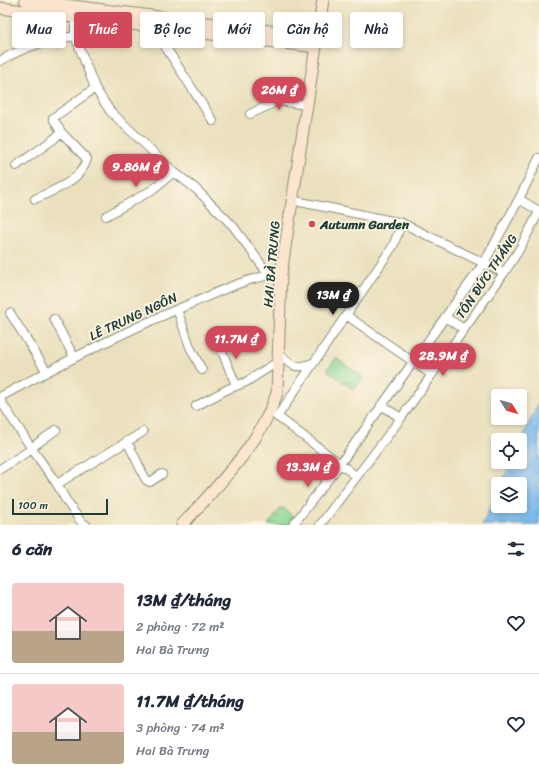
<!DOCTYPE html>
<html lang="vi">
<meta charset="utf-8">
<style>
:root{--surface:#fff;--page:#f6f6f7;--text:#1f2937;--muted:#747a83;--line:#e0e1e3;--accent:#d1495b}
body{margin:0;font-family:Sriracha,sans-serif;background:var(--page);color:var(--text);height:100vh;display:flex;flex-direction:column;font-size:15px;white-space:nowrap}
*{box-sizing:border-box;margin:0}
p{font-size:13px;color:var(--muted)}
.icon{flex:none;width:22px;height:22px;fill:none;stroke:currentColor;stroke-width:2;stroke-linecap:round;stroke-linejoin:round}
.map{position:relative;height:525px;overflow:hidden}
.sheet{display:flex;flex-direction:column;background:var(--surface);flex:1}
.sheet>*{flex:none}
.hud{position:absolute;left:12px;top:12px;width:515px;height:36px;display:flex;gap:8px}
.needle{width:26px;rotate:127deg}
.buttons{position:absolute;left:491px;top:389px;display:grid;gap:8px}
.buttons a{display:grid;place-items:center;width:36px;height:36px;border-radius:4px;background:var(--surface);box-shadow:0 2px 6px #0003;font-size:20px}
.scale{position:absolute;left:12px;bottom:10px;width:96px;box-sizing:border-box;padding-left:4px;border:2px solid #1f3d34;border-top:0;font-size:11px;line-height:14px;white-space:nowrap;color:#1f3d34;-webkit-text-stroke:3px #fcf5e5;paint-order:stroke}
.price{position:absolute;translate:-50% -34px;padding:0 9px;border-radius:14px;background:var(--accent);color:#fff;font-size:13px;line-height:26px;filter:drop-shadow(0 1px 2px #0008)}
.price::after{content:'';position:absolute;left:50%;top:24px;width:12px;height:9px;margin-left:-6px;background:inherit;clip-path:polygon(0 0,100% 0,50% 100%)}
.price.active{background:#222;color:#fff}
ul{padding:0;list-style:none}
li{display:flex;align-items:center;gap:12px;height:100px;padding:0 12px}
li+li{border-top:1px solid var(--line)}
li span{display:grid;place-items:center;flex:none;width:112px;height:80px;border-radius:4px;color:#555}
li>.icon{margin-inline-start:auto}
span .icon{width:48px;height:48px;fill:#fffc;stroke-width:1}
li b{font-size:17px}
h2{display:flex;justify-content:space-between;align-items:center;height:48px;padding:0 12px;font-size:17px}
.chip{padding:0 14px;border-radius:4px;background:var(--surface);box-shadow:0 2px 6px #0003;font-size:14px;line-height:36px}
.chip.active{background:var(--accent);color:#fff}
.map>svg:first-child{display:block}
.park{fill:url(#park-crowns);stroke:#538964}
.water{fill:url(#water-ripples);stroke:#4e7c92}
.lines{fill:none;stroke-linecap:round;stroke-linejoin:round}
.street-casing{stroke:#858e78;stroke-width:10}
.secondary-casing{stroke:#858e78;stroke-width:13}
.street{stroke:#fff;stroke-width:8}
.secondary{stroke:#fbe5cf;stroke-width:11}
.poi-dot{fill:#d1495b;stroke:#fcf5e5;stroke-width:1.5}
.labels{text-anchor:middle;stroke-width:3.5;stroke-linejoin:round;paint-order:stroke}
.poi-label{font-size:13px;font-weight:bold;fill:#1f3d34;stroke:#fcf5e5;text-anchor:start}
.street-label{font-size:13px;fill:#1f3d34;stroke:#fcf5e5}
</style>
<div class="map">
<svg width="539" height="525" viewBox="0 0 539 525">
<defs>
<pattern id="park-crowns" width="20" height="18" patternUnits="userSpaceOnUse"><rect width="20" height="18" fill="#87d593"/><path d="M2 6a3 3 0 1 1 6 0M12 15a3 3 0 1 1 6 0" fill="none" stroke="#6eae79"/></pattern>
<pattern id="water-ripples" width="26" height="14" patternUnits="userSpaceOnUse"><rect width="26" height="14" fill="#7cbaef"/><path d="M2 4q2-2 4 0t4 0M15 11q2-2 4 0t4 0" fill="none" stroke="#6598c2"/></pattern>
</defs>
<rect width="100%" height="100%" fill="#fcf5e5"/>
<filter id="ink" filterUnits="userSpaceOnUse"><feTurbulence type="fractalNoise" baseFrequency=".025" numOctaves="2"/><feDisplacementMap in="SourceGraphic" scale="8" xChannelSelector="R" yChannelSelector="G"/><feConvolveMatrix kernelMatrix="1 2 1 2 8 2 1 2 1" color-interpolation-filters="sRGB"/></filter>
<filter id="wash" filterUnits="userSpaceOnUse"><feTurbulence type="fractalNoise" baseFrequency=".012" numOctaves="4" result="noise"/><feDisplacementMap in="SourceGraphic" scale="16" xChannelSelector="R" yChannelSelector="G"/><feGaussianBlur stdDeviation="0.9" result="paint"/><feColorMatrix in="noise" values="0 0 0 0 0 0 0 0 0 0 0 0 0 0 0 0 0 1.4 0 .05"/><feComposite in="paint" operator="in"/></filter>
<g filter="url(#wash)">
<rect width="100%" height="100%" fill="#ebe0bd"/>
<path class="park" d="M336 358 363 377 354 390 327 370Z
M282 507 294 517 289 525H268Z"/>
<path class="water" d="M539 402V525H482L498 491V506H520V484H501L511 462H520V443Z"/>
</g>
<g filter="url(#ink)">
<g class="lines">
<defs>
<path id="street" d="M75 17V36L95 88 110 111 174 172 196 189 233 226 269 275
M161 28 160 36 163 43 213 121
M0 61C22 48 50 39 76 36 100 33 106 36 129 24
M250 114 278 101 308 105
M16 166 54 139 61 132
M35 199C54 190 81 181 87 159L61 132 53 118 95 88
M519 199 539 211
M291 200 402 223 504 273
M106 216 152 190 174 172
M177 309 190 347 202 370
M10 313 47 372
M346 315 432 375
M445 317 464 329
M54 319 74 357
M218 342 236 385
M279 353C292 366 295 370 313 363
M0 397C64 362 128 329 195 302 222 290 251 276 281 274
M0 400 32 449 57 484 67 502 81 522 86 525
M381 405 401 418
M196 406 228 389 246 382 279 361
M274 414 356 476
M277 417 393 246 402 223
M127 441 146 480 150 482 162 474
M31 448 56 430
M0 469 32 449
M57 484 143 432
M293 525 340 464 484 263 519 199 539 158
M320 525 401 418 504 273 519 250 539 212"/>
<path id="secondary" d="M25 0 317 37
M0 8 316 47
M182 525C218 485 260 445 277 393L281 274 323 0"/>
</defs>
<use href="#street" class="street-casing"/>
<use href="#secondary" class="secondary-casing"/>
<use href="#street" class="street"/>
<use href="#secondary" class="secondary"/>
</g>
</g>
<circle class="poi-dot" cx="312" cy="224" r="4"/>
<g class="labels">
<g class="poi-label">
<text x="320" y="229">Autumn Garden</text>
</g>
<g class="street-label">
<text transform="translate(271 264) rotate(-85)" y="5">HAI BÀ TRƯNG</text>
<text transform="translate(486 276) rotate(-56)" y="5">TÔN ĐỨC THẮNG</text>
<text transform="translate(133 316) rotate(-25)" y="5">LÊ TRUNG NGÔN</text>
</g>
</g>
</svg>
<div class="buttons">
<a><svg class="needle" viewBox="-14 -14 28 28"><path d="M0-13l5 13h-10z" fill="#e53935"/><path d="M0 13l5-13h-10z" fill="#747a83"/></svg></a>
<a><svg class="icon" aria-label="locate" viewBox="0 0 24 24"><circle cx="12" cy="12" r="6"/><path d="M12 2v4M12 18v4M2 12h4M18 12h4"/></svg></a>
<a><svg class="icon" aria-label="layers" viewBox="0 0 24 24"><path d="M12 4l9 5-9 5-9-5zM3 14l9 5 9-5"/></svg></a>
</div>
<div class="scale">100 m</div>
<b class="price" style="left:279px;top:111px">26M ₫</b>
<b class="price" style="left:136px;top:188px">9.86M ₫</b>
<b class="price active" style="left:333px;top:316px">13M ₫</b>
<b class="price" style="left:236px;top:360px">11.7M ₫</b>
<b class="price" style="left:443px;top:377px">28.9M ₫</b>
<b class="price" style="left:308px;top:488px">13.3M ₫</b>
<div class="hud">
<a class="chip">Mua</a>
<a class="chip active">Thuê</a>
<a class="chip">Bộ lọc</a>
<a class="chip">Mới</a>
<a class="chip">Căn hộ</a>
<a class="chip">Nhà</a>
</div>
</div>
<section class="sheet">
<h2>6 căn<svg class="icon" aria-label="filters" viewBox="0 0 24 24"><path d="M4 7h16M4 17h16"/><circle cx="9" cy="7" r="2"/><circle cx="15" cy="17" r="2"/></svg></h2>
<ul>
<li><span style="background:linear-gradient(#f6c9c9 60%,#b9a48a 0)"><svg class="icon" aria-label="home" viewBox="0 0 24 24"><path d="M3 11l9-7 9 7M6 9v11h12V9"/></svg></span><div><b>13M ₫/tháng</b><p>2 phòng · 72 m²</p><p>Hai Bà Trưng</p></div><svg class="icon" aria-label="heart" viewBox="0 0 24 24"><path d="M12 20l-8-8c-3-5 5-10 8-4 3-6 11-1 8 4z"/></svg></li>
<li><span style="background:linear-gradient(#f6c9c9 60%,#b9a48a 0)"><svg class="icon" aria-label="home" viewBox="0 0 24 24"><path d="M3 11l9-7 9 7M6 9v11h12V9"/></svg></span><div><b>11.7M ₫/tháng</b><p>3 phòng · 74 m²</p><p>Hai Bà Trưng</p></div><svg class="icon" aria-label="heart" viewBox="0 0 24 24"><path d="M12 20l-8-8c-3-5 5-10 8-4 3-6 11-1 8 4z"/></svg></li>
</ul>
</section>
